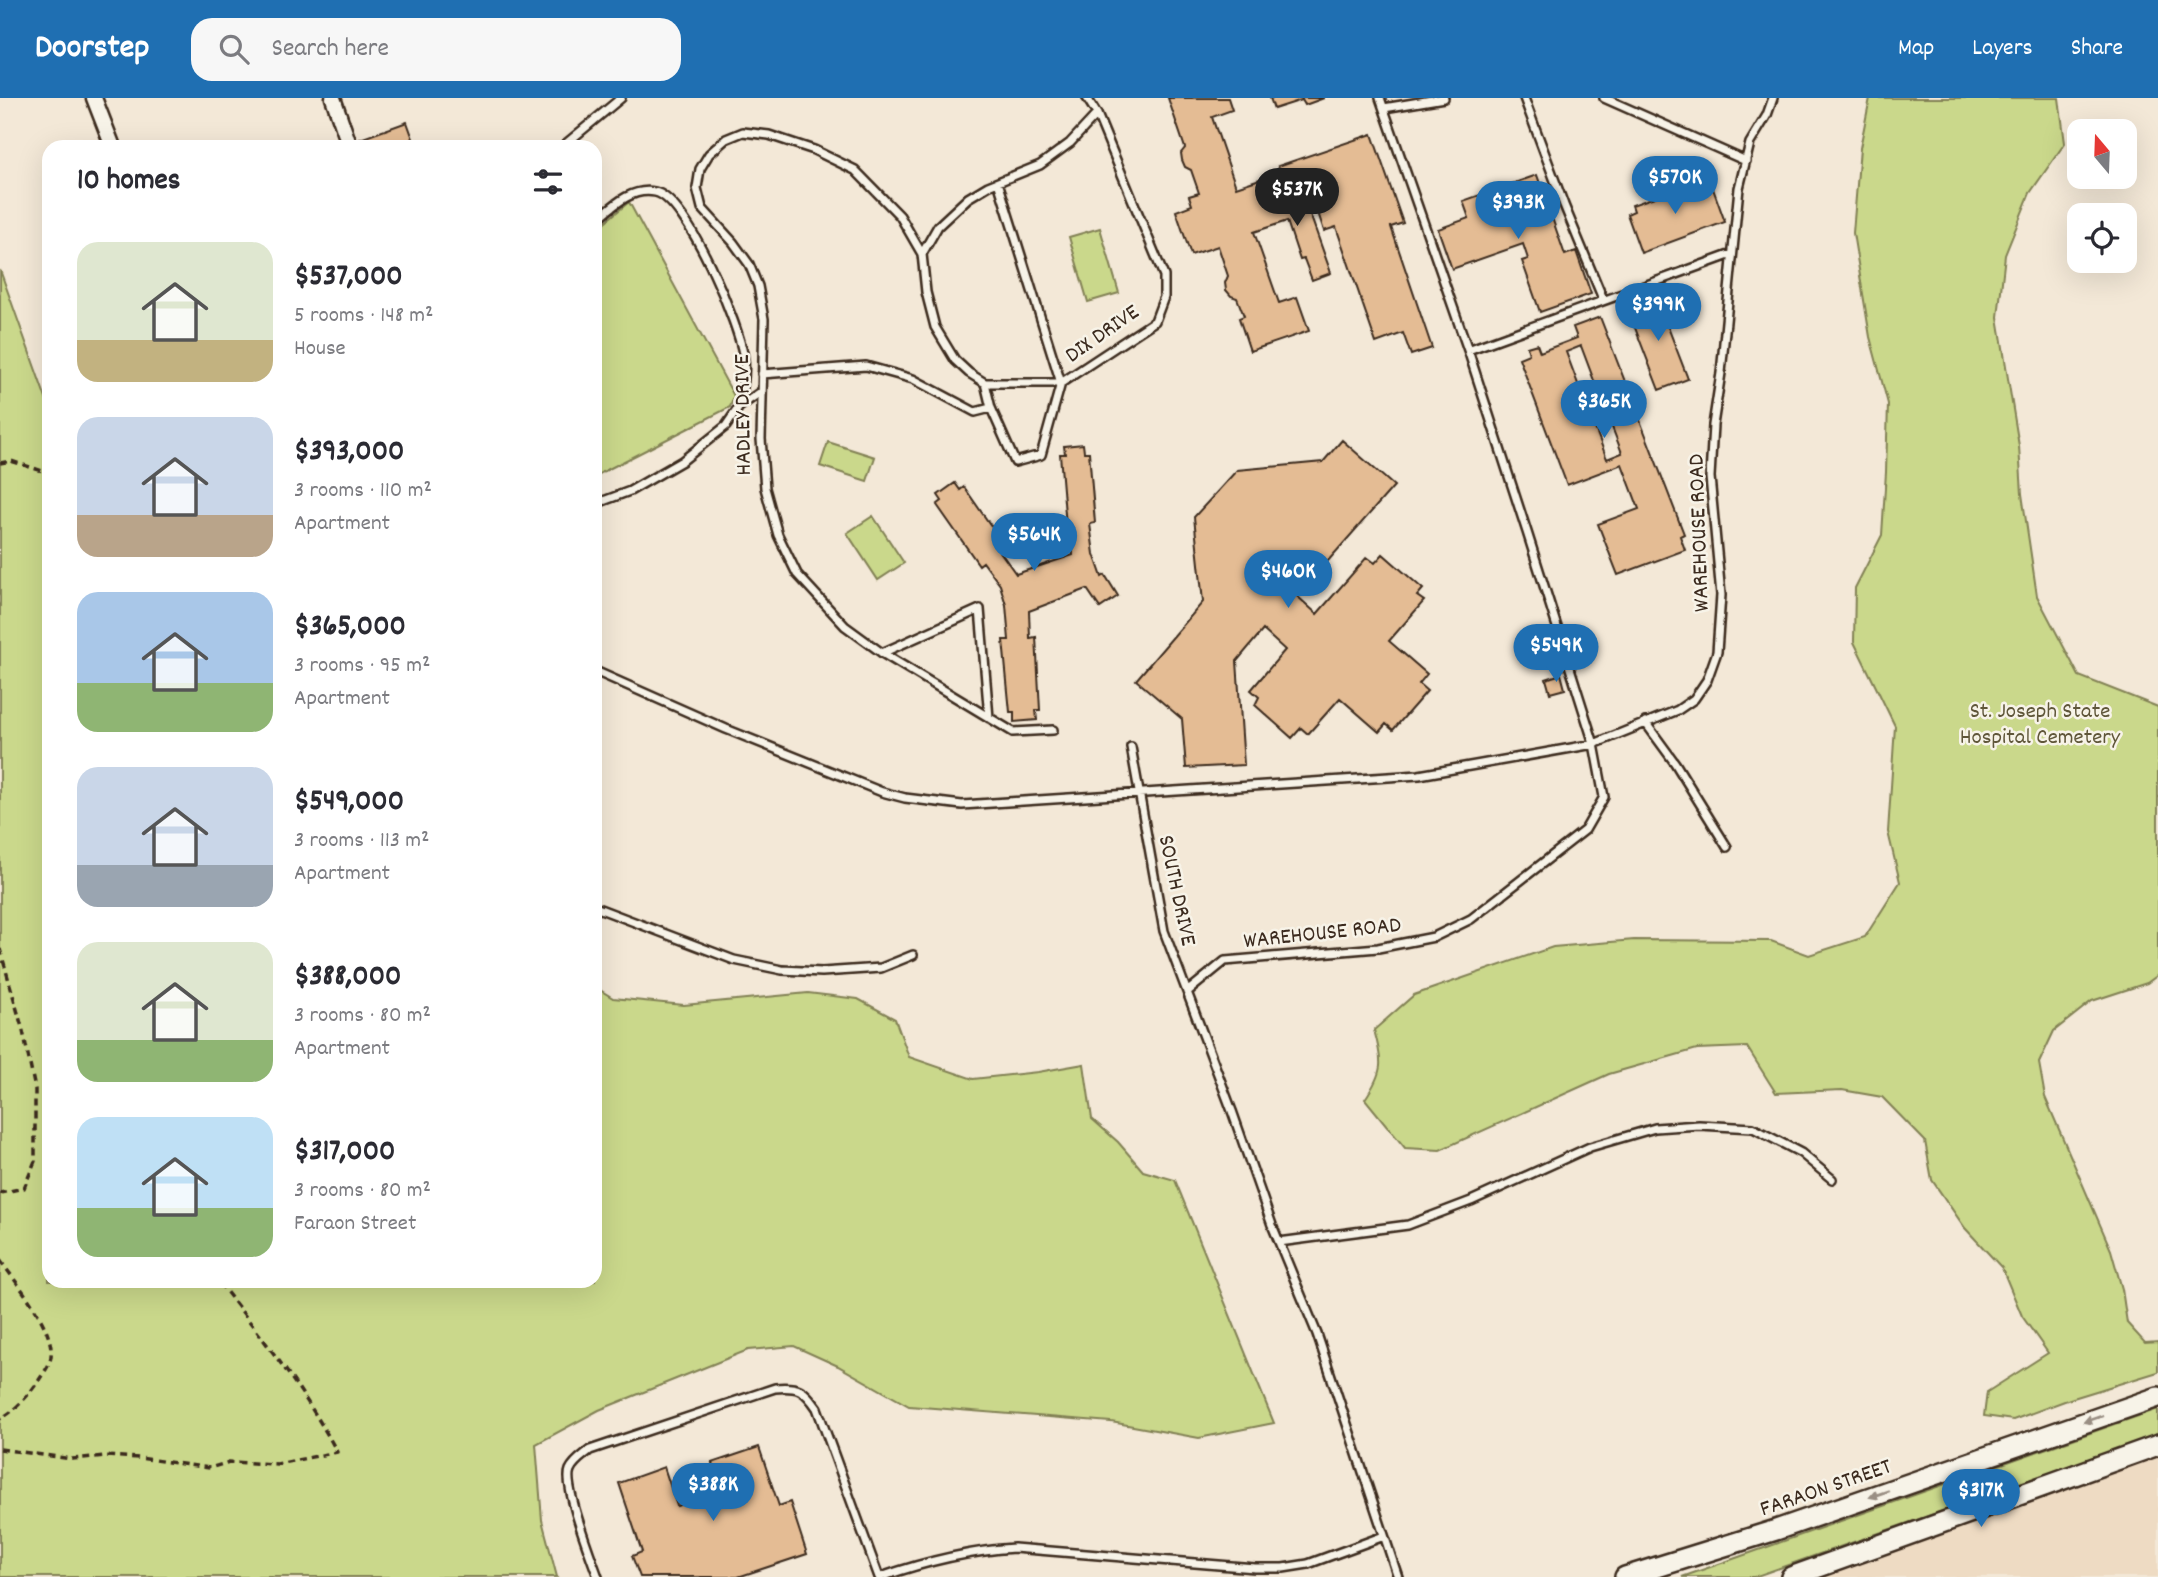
<!DOCTYPE html>
<meta charset="utf-8">
<style>
:root{--surface:#fff;--page:#f7f7f7;--text:#2b2b33;--muted:#7c7c81;--accent:#1f6fb2}
body{margin:0;font-family:Dekko,sans-serif;background:var(--page);color:var(--text);height:100vh;display:flex;flex-direction:column;font-size:26px;white-space:nowrap}
*{box-sizing:border-box;margin:0}
p{font-size:23px;color:var(--muted)}
.icon{flex:none;width:38px;height:38px;fill:none;stroke:currentColor;stroke-width:2;stroke-linecap:round;stroke-linejoin:round}
.map{position:relative;flex:1;overflow:hidden}
.details{position:absolute;left:42px;top:42px;width:560px;height:1148px;display:flex;flex-direction:column;background:var(--surface);border-radius:21px;box-shadow:0 7px 28px #0002}
.details>*{flex:none}
.needle{width:46px;rotate:341deg}
.tools{position:absolute;left:2067px;top:21px;display:grid;gap:14px}
.tools a{display:grid;place-items:center;width:70px;height:70px;border-radius:14px;background:var(--surface);box-shadow:0 7px 28px #0002;font-size:35px}
.price{position:absolute;translate:-50% -60px;padding:0 16px;border-radius:24px;background:var(--accent);color:#fff;font-size:23px;line-height:46px;filter:drop-shadow(0 2px 4px #0008)}
.price::after{content:'';position:absolute;left:50%;top:42px;width:21px;height:16px;margin-left:-10px;background:inherit;clip-path:polygon(0 0,100% 0,50% 100%)}
.price.active{background:#222;color:#fff}
ul{padding:0;list-style:none}
li{display:flex;align-items:center;gap:21px;height:175px;padding:0 35px}
li span{display:grid;place-items:center;flex:none;width:196px;height:140px;border-radius:21px;color:#555}
li>.icon{margin-inline-start:auto}
span .icon{width:84px;height:84px;fill:#fffc;stroke-width:1}
li b{font-size:30px}
h2{display:flex;justify-content:space-between;align-items:center;height:84px;padding:0 35px;font-size:30px}
header{display:flex;align-items:center;gap:42px;box-sizing:border-box;height:98px;padding:0 35px;background:var(--accent);color:#fff}
header strong{font-size:33px}
nav{display:flex;gap:38px;margin-inline-start:auto;font-size:24px}
.search{width:490px;height:63px;background:var(--page);display:flex;align-items:center;gap:18px;box-sizing:border-box;padding:0 24px;border-radius:21px;color:var(--muted);font-size:26px}
.map>svg:first-child{display:block}
.built{fill:#eedbc3}
.green{fill:#cad88b;stroke:#828154;stroke-width:2}
.building{fill:#e4bc94;stroke:#3b2a1e;stroke-width:2;fill-rule:evenodd}
.lines{fill:none;stroke-linecap:round;stroke-linejoin:round}
.service-casing{stroke:#3b2a1e;stroke-width:12}
.minor-casing{stroke:#3b2a1e;stroke-width:19}
.secondary-casing{stroke:#3b2a1e;stroke-width:24}
.path{stroke:#3b2a1e;stroke-width:3.5;stroke-dasharray:7 5;stroke-linecap:butt}
.service{stroke:#f7f3e8;stroke-width:7}
.minor{stroke:#f7f3e8;stroke-width:14}
.secondary{stroke:#f7f3e8;stroke-width:19}
.oneway{fill:#998e83}
.labels{text-anchor:middle;stroke-width:5;stroke-linejoin:round;paint-order:stroke}
.street-label{font-size:23px;fill:#3b2a1e;stroke:#f7f3e8}
.park-label{font-size:23px;fill:#5f5639;stroke:#f7f3e8}
</style>
<header>
<strong>Doorstep</strong>
<div class="search"><svg class="icon" aria-label="search" viewBox="0 0 24 24"><circle cx="10" cy="10" r="6"/><path d="M15 15l6 6"/></svg>Search here</div>
<nav><a>Map</a><a>Layers</a><a>Share</a></nav>
</header>
<div class="map">
<svg width="2158" height="1479" viewBox="0 0 2158 1479">
<rect width="100%" height="100%" fill="#f3e8d7"/>
<filter id="ink" filterUnits="userSpaceOnUse"><feTurbulence type="fractalNoise" baseFrequency=".0143" numOctaves="2"/><feDisplacementMap in="SourceGraphic" scale="14" xChannelSelector="R" yChannelSelector="G"/><feConvolveMatrix kernelMatrix="1 2 1 2 8 2 1 2 1" color-interpolation-filters="sRGB"/></filter>
<g filter="url(#ink)">
<path class="built" d="M2158 1358V1479H1815L1906 1446Z"/>
<path class="green" d="M1870 0H2059L2065 45 2030 95 2005 157 1998 219 2019 348 2022 396 2037 498 2079 578 2158 609V877L2147 885 2092 903 2054 933 2039 965 2045 999 2111 1152 2122 1191 2127 1225 2145 1245 2158 1244V1274L2070 1301 2013 1322 1984 1318 1987 1294 2048 1255 2022 1218 2002 1170 1965 1130 1932 1082 1925 1043 1882 999 1842 992 1776 995 1747 949 1697 951 1609 976 1440 1052 1405 1050 1365 1001C1384 973 1383 964 1374 932L1414 897 1553 849 1634 842 1771 843 1809 857 1865 839 1900 784 1888 734 1895 628 1854 544 1855 490 1882 437 1886 374 1888 306 1870 239 1853 135 1860 50Z
M629 104 734 298 730 309 595 378V132Z
M1100 130 1119 195 1088 204 1069 139Z
M0 172 49 309V1183H595V889L613 900 684 907 808 895 858 901 895 921 909 959 973 981 1038 974 1084 966 1092 1021 1118 1044 1143 1073 1175 1082 1274 1325 1199 1340 1111 1324 909 1308 838 1268 794 1248 748 1252 599 1312 536 1346 542 1422 557 1479H0Z
M828 344 875 359 867 383 820 368Z
M873 418 904 465 878 482 847 435Z
M2158 1311V1337L1754 1479H1682Z"/>
<path class="building" d="M1168 0H1228L1232 12 1212 19 1236 89 1281 74 1278 68 1372 36 1403 125 1391 129 1432 250 1411 257 1403 235 1376 245 1336 129 1324 133 1313 99 1305 102 1331 175 1312 182 1304 161 1300 162 1287 123 1254 134 1279 205 1297 199 1309 233 1250 253 1239 220 1244 218 1237 200 1231 198 1226 192 1225 185 1228 178 1218 148 1191 157 1176 113 1192 107 1189 98 1199 95 1191 72 1185 69 1182 62 1181 55 1185 50Z
M1270 0H1324L1305 7 1302 2 1274 11Z
M407 24 416 49H363L360 41Z
M1537 77 1565 157 1576 153 1591 196 1540 214 1522 163 1528 161 1523 146 1452 171 1438 131 1469 120 1463 103Z
M1702 82 1704 88 1711 85 1725 124 1641 155 1627 116 1634 113 1632 107Z
M1656 198 1688 281 1659 292 1627 209Z
M1600 219 1684 436 1680 438 1685 452 1618 477 1598 426 1639 411 1622 366 1567 387 1519 260 1529 256 1527 249 1537 246 1540 254 1577 240 1573 229ZM1581 248 1599 296 1584 302 1566 254ZM1603 306 1622 355 1607 361 1588 312Z
M1342 342 1394 388 1297 498 1317 516 1367 459 1375 465 1383 456 1423 491 1417 498 1424 503 1389 543 1427 576 1419 586 1427 593 1393 632 1386 626 1379 634 1340 600 1308 636 1301 630 1292 640 1255 607 1259 599 1251 592 1285 552 1263 532 1237 563 1244 667 1186 670 1182 621 1136 582 1203 504 1194 419 1237 372 1323 364Z
M1083 346 1084 354H1089L1095 425 1090 426 1094 456 1102 479 1105 477 1118 498 1100 510 1087 491 1029 513 1030 540 1036 539 1040 612H1036L1037 622 1014 624V614H1010L1003 542H1009L1006 507 1000 487 983 464 979 467 937 407 942 403 938 397 955 385 960 392 964 389 1005 448 999 452 1016 476 1073 457 1071 428H1066L1060 356H1065L1064 348Z
M1561 576 1565 591 1550 595 1546 581Z
M759 1349 779 1408 790 1404 807 1456 738 1479H640L632 1458 642 1454 619 1385 664 1369 677 1408 696 1402 694 1396 719 1388 712 1365Z"/>
<g class="lines">
<defs>
<path id="service" d="M1524 0 1564 107 1603 201
M1604 0 1746 63
M1384 10 1444 0
M562 49 621 0
M595 123C612 109 631 89 655 94 688 101 740 229 744 261 746 278 743 293 739 309
M922 156 938 128 968 100 988 88 1040 67 1070 45 1097 16
M1468 252 1732 156
M762 276 866 268 913 281 975 314 991 310
M985 285 991 310 1015 364 1041 357 1061 285 998 84
M595 406 630 393 682 363 726 328 739 309 762 293
M882 555 980 511 989 620
M595 573 726 631 882 694 905 700 962 707 1419 677 1594 646 1678 612 1694 601 1707 582 1717 554 1721 497 1710 379 1713 327 1721 275 1739 90 1750 45 1767 17 1773 0
M1645 624 1675 665 1727 749
M1053 632 1013 634 882 555 845 528 797 476 778 437 765 390 761 341 764 221 758 188 749 166 733 144 702 110 697 90 700 71 709 56 726 41 743 34 769 37 814 52 855 72 900 118 922 156 926 194 935 229 955 262 969 275 985 285H1061L1155 223 1164 199V178L1097 16 1087 0
M1131 649 1164 833 1232 1013 1272 1127 1317 1236 1398 1479
M595 809 734 862 782 872 822 874 881 870 913 857
M1187 894 1225 863 1378 850 1434 839 1471 821 1585 732 1604 699 1594 646 1527 434 1468 252 1380 0
M1279 1144 1408 1127 1471 1103 1590 1049 1655 1030 1699 1027 1753 1030 1801 1055 1832 1081
M598 1479C591 1459 563 1388 570 1372 574 1363 583 1358 590 1352L775 1290C798 1288 804 1291 817 1310L879 1479
M881 1479C924 1464 968 1453 1014 1450L1255 1470H1283L1308 1466 1384 1438"/>
<path id="minor" d="M94 0 113 49
M333 0 350 49"/>
<path id="secondary" d="M1625 1479 1776 1432 2158 1299
M1791 1479 2158 1347"/>
</defs>
<use href="#service" class="service-casing"/>
<use href="#minor" class="minor-casing"/>
<use href="#secondary" class="secondary-casing"/>
<path class="path" d="M0 365 11 363 49 375
M0 851 23 933 35 991V1063L24 1090 0 1095
M0 1162C16 1185 59 1234 50 1263 48 1270 42 1277 39 1282 29 1297 15 1313 0 1321
M0 1351 72 1361 105 1358 140 1360 210 1370 229 1364 277 1366 337 1354C305 1293 260 1237 218 1183"/>
<use href="#service" class="service"/>
<use href="#minor" class="minor"/>
<use href="#secondary" class="secondary"/>
</g>
<defs><path id="oneway-solid" d="M-6-.8H1V-3.2L6.5 0L1 3.2V.8H-6Z" transform="scale(1.75)"/></defs>
<g class="oneway">
<use href="#oneway-solid" transform="translate(2093 1321) rotate(161)"/>
<use href="#oneway-solid" transform="translate(1879 1396) rotate(161)"/>
</g>
</g>
<g class="labels">
<g class="street-label">
<text transform="translate(1101 234) rotate(-35)" y="8">DIX DRIVE</text>
<text transform="translate(741 317) rotate(-91)" y="8">HADLEY DRIVE</text>
<text transform="translate(1697 435) rotate(-92)" y="8">WAREHOUSE ROAD</text>
<text transform="translate(1179 792) rotate(78)" y="8">SOUTH DRIVE</text>
<text transform="translate(1322 833) rotate(-6)" y="8">WAREHOUSE ROAD</text>
<text transform="translate(1825 1388) rotate(-19)" y="8">FARAON STREET</text>
</g>
<g class="park-label">
<text x="2040" y="619">St. Joseph State<tspan x="2040" dy="26">Hospital Cemetery</tspan></text>
</g>
</g>
</svg>
<div class="tools">
<a><svg class="needle" viewBox="-14 -14 28 28"><path d="M0-13l5 13h-10z" fill="#e53935"/><path d="M0 13l5-13h-10z" fill="#7c7c81"/></svg></a>
<a><svg class="icon" aria-label="locate" viewBox="0 0 24 24"><circle cx="12" cy="12" r="6"/><path d="M12 2v4M12 18v4M2 12h4M18 12h4"/></svg></a>
</div>
<b class="price" style="left:1675px;top:118px">$570K</b>
<b class="price active" style="left:1297px;top:130px">$537K</b>
<b class="price" style="left:1518px;top:143px">$393K</b>
<b class="price" style="left:1658px;top:245px">$399K</b>
<b class="price" style="left:1604px;top:342px">$365K</b>
<b class="price" style="left:1034px;top:475px">$564K</b>
<b class="price" style="left:1288px;top:512px">$460K</b>
<b class="price" style="left:1556px;top:586px">$549K</b>
<b class="price" style="left:713px;top:1425px">$388K</b>
<b class="price" style="left:1981px;top:1431px">$317K</b>
<section class="details">
<h2>10 homes<svg class="icon" aria-label="filters" viewBox="0 0 24 24"><path d="M4 7h16M4 17h16"/><circle cx="9" cy="7" r="2"/><circle cx="15" cy="17" r="2"/></svg></h2>
<ul>
<li><span style="background:linear-gradient(#dfe7d0 70%,#c2b280 0)"><svg class="icon" aria-label="home" viewBox="0 0 24 24"><path d="M3 11l9-7 9 7M6 9v11h12V9"/></svg></span><div><b>$537,000</b><p>5 rooms · 148 m²</p><p>House</p></div></li>
<li><span style="background:linear-gradient(#c9d6e8 70%,#b9a48a 0)"><svg class="icon" aria-label="home" viewBox="0 0 24 24"><path d="M3 11l9-7 9 7M6 9v11h12V9"/></svg></span><div><b>$393,000</b><p>3 rooms · 110 m²</p><p>Apartment</p></div></li>
<li><span style="background:linear-gradient(#a9c7e8 65%,#8fb573 0)"><svg class="icon" aria-label="home" viewBox="0 0 24 24"><path d="M3 11l9-7 9 7M6 9v11h12V9"/></svg></span><div><b>$365,000</b><p>3 rooms · 95 m²</p><p>Apartment</p></div></li>
<li><span style="background:linear-gradient(#c9d6e8 70%,#9aa5b1 0)"><svg class="icon" aria-label="home" viewBox="0 0 24 24"><path d="M3 11l9-7 9 7M6 9v11h12V9"/></svg></span><div><b>$549,000</b><p>3 rooms · 113 m²</p><p>Apartment</p></div></li>
<li><span style="background:linear-gradient(#dfe7d0 70%,#8fb573 0)"><svg class="icon" aria-label="home" viewBox="0 0 24 24"><path d="M3 11l9-7 9 7M6 9v11h12V9"/></svg></span><div><b>$388,000</b><p>3 rooms · 80 m²</p><p>Apartment</p></div></li>
<li><span style="background:linear-gradient(#bfe0f5 65%,#8fb573 0)"><svg class="icon" aria-label="home" viewBox="0 0 24 24"><path d="M3 11l9-7 9 7M6 9v11h12V9"/></svg></span><div><b>$317,000</b><p>3 rooms · 80 m²</p><p>Faraon Street</p></div></li>
</ul>
</section>
</div>
